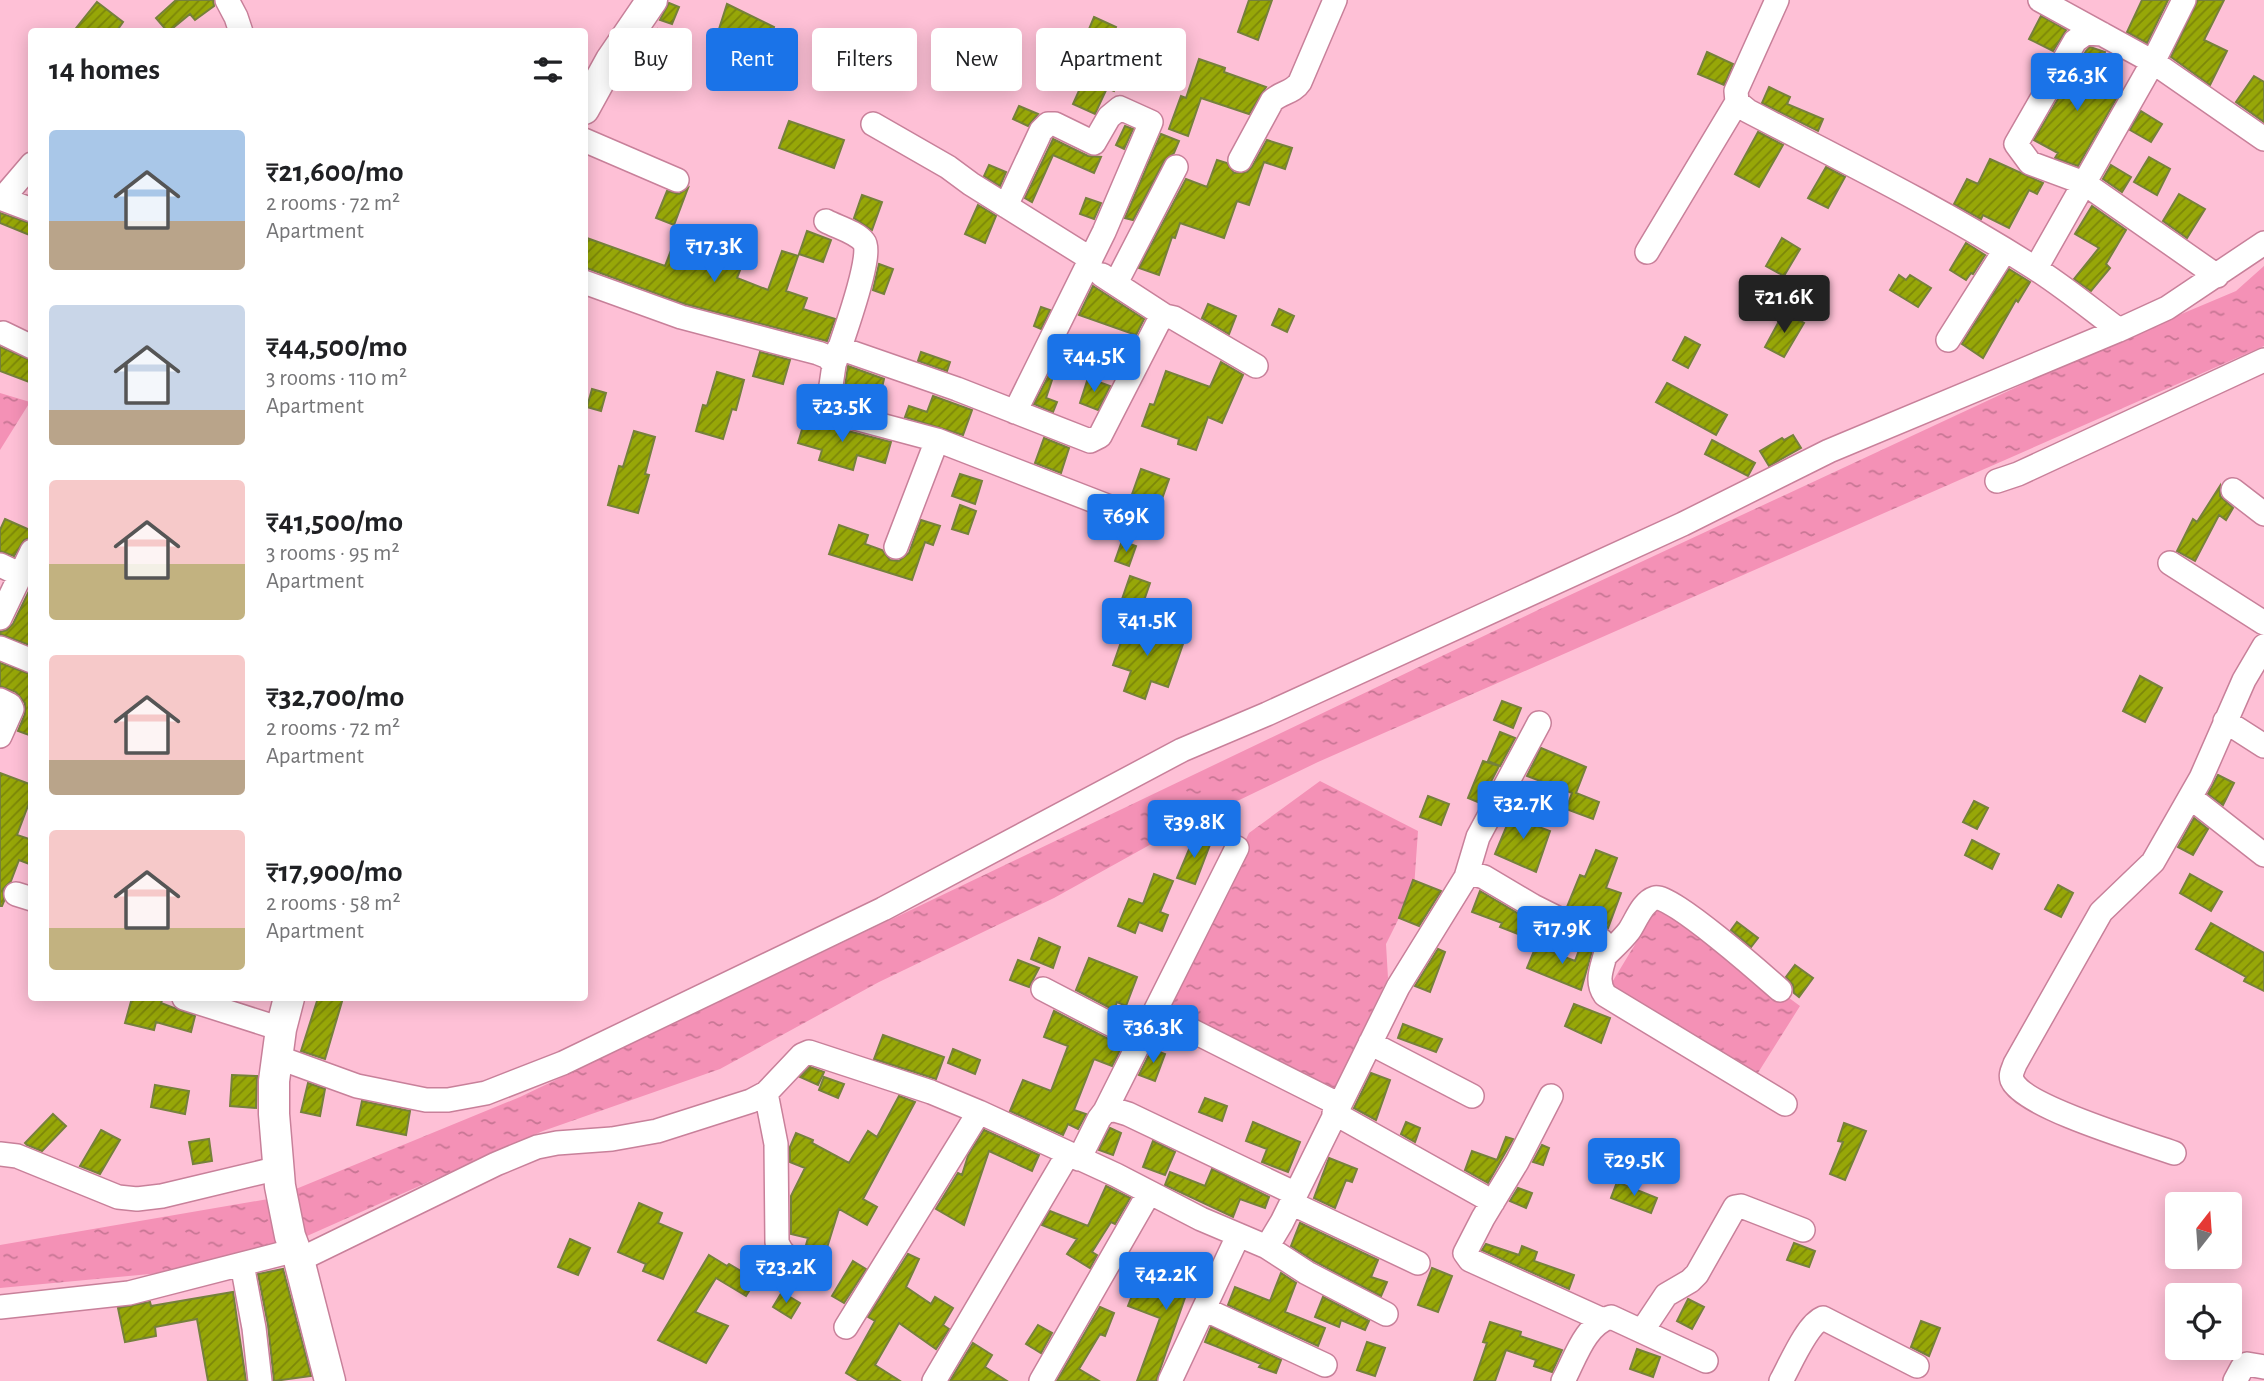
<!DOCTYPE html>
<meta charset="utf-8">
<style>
:root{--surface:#fff;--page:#f6f6f6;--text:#202124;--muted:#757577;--accent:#1a73e8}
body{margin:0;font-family:"Alegreya Sans",sans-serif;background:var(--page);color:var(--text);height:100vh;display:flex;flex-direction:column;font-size:26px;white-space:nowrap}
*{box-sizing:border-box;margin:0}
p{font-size:23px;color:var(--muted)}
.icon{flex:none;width:38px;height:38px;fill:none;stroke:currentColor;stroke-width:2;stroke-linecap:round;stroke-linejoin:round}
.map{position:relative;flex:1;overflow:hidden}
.side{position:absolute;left:28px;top:28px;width:560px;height:973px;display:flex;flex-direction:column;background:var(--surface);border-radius:7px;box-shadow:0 4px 18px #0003}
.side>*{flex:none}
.hud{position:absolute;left:609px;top:28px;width:665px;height:63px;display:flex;gap:14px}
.needle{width:46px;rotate:17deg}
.controls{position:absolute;left:2165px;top:1192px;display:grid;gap:14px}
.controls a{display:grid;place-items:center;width:77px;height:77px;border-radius:7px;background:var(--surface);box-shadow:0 4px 18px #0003;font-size:35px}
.price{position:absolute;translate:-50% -60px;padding:0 16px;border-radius:7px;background:var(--accent);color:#fff;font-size:23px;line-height:46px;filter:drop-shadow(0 2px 4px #0008)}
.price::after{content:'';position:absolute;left:50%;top:42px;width:21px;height:16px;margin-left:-10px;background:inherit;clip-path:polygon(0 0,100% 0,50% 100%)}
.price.current{background:#222;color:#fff}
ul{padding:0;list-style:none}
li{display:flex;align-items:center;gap:21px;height:175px;padding:0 21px}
li span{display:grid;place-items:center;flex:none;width:196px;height:140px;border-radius:7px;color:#555}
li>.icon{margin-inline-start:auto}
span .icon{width:84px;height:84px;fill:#fffc;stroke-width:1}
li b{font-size:30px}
h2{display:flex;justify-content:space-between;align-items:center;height:84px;padding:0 21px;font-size:30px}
.pill{padding:0 24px;border-radius:7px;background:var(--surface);box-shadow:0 4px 18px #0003;font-size:24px;line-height:63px}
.pill.current{background:var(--accent);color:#fff}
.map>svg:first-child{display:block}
.water{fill:url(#water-ripples)}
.building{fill:url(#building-hatch);stroke:#76813b;stroke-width:2}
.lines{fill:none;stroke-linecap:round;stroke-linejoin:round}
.minor-casing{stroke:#c8809a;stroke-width:26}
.tertiary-casing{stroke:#c8809a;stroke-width:33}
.minor{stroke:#fff;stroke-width:23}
.tertiary{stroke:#fff;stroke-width:30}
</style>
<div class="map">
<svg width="2264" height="1381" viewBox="0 0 2264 1381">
<defs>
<pattern id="water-ripples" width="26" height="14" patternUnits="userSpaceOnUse" patternTransform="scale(1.75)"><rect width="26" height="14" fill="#f491b6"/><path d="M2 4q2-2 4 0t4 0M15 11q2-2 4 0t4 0" fill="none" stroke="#c77694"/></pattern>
<pattern id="building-hatch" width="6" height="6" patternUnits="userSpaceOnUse" patternTransform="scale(1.75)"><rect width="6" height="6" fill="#97a708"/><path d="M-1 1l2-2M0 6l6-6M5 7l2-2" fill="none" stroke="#7c8709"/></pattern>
</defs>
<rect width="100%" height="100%" fill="#fec0d6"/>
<path class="water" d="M2264 266V346L1318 762 1173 832 1054 898 879 982 720 1069 543 1131 262 1256 193 1270 0 1288V1245L274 1198 520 1097 1540 609 2096 350 2236 291Z
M0 393 30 402 0 450Z
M1320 781 1418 831 1414 888 1386 944 1388 978 1334 1090 1164 1009 1249 833Z
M1660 903 1800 1006 1756 1076 1608 989Z"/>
<path class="building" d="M176 0H213L214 6 195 20 190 14 168 32 156 18Z
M1249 0H1272L1258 40 1238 32Z
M2142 0H2168L2147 43 2127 32Z
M2198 0H2224L2204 40 2227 51 2210 85 2171 57Z
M97 2 123 22 116 32H73Z
M669 3 679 7 672 24 660 20Z
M727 4 774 27 768 45 719 29Z
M2041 16 2066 30 2053 51 2029 39Z
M1094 17 1116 27 1109 43 1087 34Z
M658 29 684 39 674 65 648 55Z
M2090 47 2105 52 2088 85 2116 99 2078 166 2055 158 2058 153 2034 140 2086 51Z
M1707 52 1733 64 1724 85 1698 74Z
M1199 59 1225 68 1224 72 1266 87 1249 114 1201 98 1188 136 1169 129 1181 96 1186 98Z
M1096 62 1122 74 1114 91 1107 88 1095 114 1073 104 1082 84 1085 85Z
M2254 76 2264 82V122L2236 102Z
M1769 87 1790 97 1787 104 1823 119 1818 131 1762 103Z
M1019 106 1038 114 1028 126 1013 119Z
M2141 111 2162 124 2151 142 2130 130Z
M789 121 844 140 834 168 779 148Z
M1125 126 1133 129 1124 149 1116 145Z
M1758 132 1783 145 1759 187 1735 174Z
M1161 134 1179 141 1174 153 1164 161 1133 220 1125 218Z
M1053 139 1088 156 1101 157 1094 173 1053 155 1032 202 1025 198Z
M1267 140 1292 148 1285 169 1264 162 1249 205 1237 201 1224 238 1180 223 1175 238 1172 237 1159 275 1139 268 1186 179 1207 187 1217 160 1227 163 1234 173 1247 172 1252 167Z
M2149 157 2170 169 2157 195 2134 182Z
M1990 159 2043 183 2037 194 2029 190 2009 228 1983 215 1981 219 1954 204 1967 179 1978 184Z
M989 165 1006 172 1000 186 984 176Z
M2111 165 2131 177 2122 192 2103 179Z
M1826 167 1845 177 1828 208 1808 198Z
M688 188 674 225 656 218 667 191 679 194Z
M2179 194 2205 209 2187 238 2163 221Z
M862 195 882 202 872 230 854 218Z
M1086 198 1101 203 1094 219 1080 214Z
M978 205 996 216 985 243 965 234Z
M2092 206 2126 230 2106 264 2110 268 2091 291 2074 279 2099 248 2075 234Z
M0 213 32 224V236L0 223Z
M807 231 831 240 823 262 799 254Z
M729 234 751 242 737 278 768 290 782 251 798 256 786 291 807 298 803 309 835 319 827 341 685 304 584 267V237L665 266 675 240 720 257Z
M1782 238 1800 249 1784 276 1766 266Z
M1966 243 1985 255 1973 274 1971 273 1966 280 1950 270Z
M879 264 893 269 884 294 873 290Z
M2009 269 2030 282 2018 302 2016 300 1983 358 1962 344Z
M1899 275 1906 280 1910 275 1931 288 1918 307 1890 290Z
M1093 286 1144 319 1136 335 1079 315Z
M1208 304 1236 316 1229 334 1202 318Z
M1041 307 1050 310 1041 329 1034 326Z
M1279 309 1294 316 1287 332 1272 325Z
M1784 312 1804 323 1784 357 1765 347Z
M1685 337 1700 345 1688 368 1673 360Z
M0 347 32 361V383L0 371Z
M760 352 790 360 783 384 753 376Z
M921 352 950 362 947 371 918 361Z
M1221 362 1243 375 1222 423 1208 417 1196 450 1178 444 1179 439 1142 426 1150 404 1154 405 1166 371 1210 387Z
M848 366 884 379 877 409 843 400Z
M717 372 744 380 736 410 732 409 723 439 696 431 703 405 707 406Z
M1049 375 1053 377 1046 398 1057 402 1053 412 1034 404Z
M1088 378 1110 386 1098 410 1080 403Z
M1667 383 1727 415 1716 435 1656 402Z
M592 389 606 393 601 411 587 407Z
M933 396 972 410 963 435 905 417 909 406 927 412Z
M806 416 821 421 828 426 891 442 885 463 857 455 853 470 819 460 822 450 798 443Z
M634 431 655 437 645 474 649 475 638 513 608 505 619 466 623 467Z
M1793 435 1801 448 1769 466 1760 451 1782 438 1784 440Z
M1044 438 1069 448 1061 473 1035 463Z
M1712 440 1755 463 1748 476 1705 454Z
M1141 469 1169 479 1157 513 1130 500Z
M960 474 982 481 975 504 952 496Z
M2220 486V496L2233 508 2226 520 2219 515 2195 561 2177 551 2193 519 2197 522Z
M960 505 976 511 968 534 952 529Z
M5 519 32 531V537L24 540 14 556 0 551V530Z
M921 520 940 526 933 545 925 542 912 580 829 554 839 525 868 535 865 544 882 550 890 560 899 561 909 553Z
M1122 541 1136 546 1129 566 1115 561Z
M1130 576 1150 583 1139 615 1119 608Z
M32 585V646L0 634V632L7 630 13 624Z
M1128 622 1184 641 1168 687 1151 681 1145 699 1124 691 1131 671 1113 665Z
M0 663 32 675V736L18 731 25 714V703L16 692 0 686Z
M2140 676 2162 688 2145 722 2123 711Z
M1502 701 1521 708 1513 728 1494 720Z
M1500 732 1515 738 1500 766 1488 761Z
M1541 748 1586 767 1576 793 1599 802 1593 819 1566 809 1572 793 1527 776Z
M1483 761 1499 766 1480 803 1468 798Z
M0 773 32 785V795L17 835 32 840V865L19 860 11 881 3 889 4 901 2 906H0Z
M2218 775 2234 783 2223 805 2208 794Z
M1428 796 1449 804 1441 825 1420 817Z
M1974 801 1988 808 1977 829 1963 822Z
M1515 806 1532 812 1528 823 1550 831 1536 872 1495 854Z
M2194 818 2208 829 2193 855 2178 847Z
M1195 835 1211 842 1195 884 1177 878Z
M1972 840 1999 854 1992 869 1965 855Z
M1596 850 1617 858 1606 888 1621 893 1608 928 1590 919 1591 916 1567 907 1580 875 1585 877Z
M1154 874 1173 881 1160 912 1168 915 1162 931 1139 922 1135 933 1118 926 1129 899 1143 904Z
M2190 874 2222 892 2211 911 2180 893Z
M1413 880 1441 891 1419 926 1399 918Z
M2058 885 2073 893 2061 917 2045 909Z
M1480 891 1529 920 1523 936 1500 927 1502 923 1472 912Z
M1737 922 1758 938 1751 947 1731 930Z
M2211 923 2264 953V991L2244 981 2246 977 2196 949Z
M1039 938 1060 947 1053 968 1031 959Z
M1581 945 1592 951 1581 990 1527 968 1536 946 1575 961Z
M1438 949 1445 952 1430 992 1415 986Z
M1089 958 1137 977 1126 1006 1117 1002 1114 1010 1076 990Z
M1018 960 1039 968 1029 987 1010 980Z
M1795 965 1813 978 1799 997 1794 993 1793 985 1786 977Z
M132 998H163L161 1003 195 1016 191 1032 156 1022 154 1030 125 1023Z
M318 998H343L325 1059 301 1051Z
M1574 1004 1610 1018 1601 1043 1565 1026Z
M1054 1011 1122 1046 1112 1066 1094 1059 1074 1110 1086 1114 1078 1129 1068 1124 1063 1135 1010 1111 1023 1080 1051 1091 1068 1046 1044 1037Z
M1403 1024 1442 1039 1436 1052 1398 1038Z
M883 1035 944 1057 936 1079 874 1059Z
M953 1049 980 1060 975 1074 948 1063Z
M1152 1049 1165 1054 1155 1081 1139 1075Z
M810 1067 824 1072 818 1085 800 1077Z
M1371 1073 1390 1080 1376 1120 1354 1108Z
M232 1075 257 1076 256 1108 230 1106Z
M824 1077 844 1084 838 1098 819 1090Z
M308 1083 325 1089 320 1116 301 1112Z
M155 1085 189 1091 185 1114 151 1107Z
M899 1096 915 1102 863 1199 877 1207 867 1225 839 1209 826 1251 806 1245 808 1238 791 1234V1196L805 1168 790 1162V1147L796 1133 813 1140 812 1143 849 1163 868 1131 877 1137Z
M1205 1098 1227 1106 1222 1121 1199 1112Z
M362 1101 410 1111 406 1135 357 1125Z
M53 1114 66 1126 42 1151 27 1145 25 1143Z
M1253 1122 1300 1142 1288 1172 1262 1162 1267 1149 1246 1141Z
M1406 1122 1420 1128 1415 1142 1401 1134Z
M1844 1123 1866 1131 1845 1180 1830 1174 1843 1142 1838 1141Z
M1110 1128 1121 1133 1113 1155 1099 1150Z
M101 1130 120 1140 100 1174 80 1166Z
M984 1130 1039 1155 1032 1171 989 1151 964 1225 936 1209 958 1173 962 1175 968 1156Z
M1506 1137 1513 1139 1488 1183 1465 1170 1472 1151 1497 1160Z
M209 1139 212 1161 193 1164 189 1142Z
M1153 1141 1175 1152 1165 1175 1143 1167Z
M1542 1145 1549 1148 1543 1165 1533 1162Z
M1329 1158 1357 1169 1352 1182 1346 1180 1335 1208 1314 1198Z
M1212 1169 1269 1197 1265 1208 1240 1199 1233 1217 1165 1185 1170 1172 1205 1186Z
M1617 1182 1657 1198 1651 1213 1611 1198Z
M1106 1186 1130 1198 1115 1224 1111 1222 1092 1252 1097 1255 1090 1268 1067 1254 1077 1239 1042 1225 1050 1211 1088 1226Z
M1518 1188 1532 1193 1526 1208 1510 1201Z
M639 1203 662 1213 658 1223 682 1233 663 1279 643 1271 646 1264 618 1252Z
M1300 1223 1378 1260 1371 1277 1387 1282 1381 1296 1314 1261 1291 1246Z
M570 1239 590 1248 578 1275 558 1267Z
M1794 1243 1815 1251 1809 1267 1787 1260Z
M1486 1244 1519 1255 1522 1246 1537 1252 1534 1261 1574 1275 1569 1289 1482 1250Z
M908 1254 919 1259 906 1287 931 1304 935 1297 953 1308 943 1325 949 1329 936 1349 899 1323 875 1365 900 1381H859L846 1373 875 1321 868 1317Z
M709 1255 727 1266 729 1264 756 1280 746 1296 716 1278 695 1312 728 1326 706 1363 658 1340Z
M1176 1257 1207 1269 1195 1295 1187 1292 1156 1381H1137L1160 1318 1128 1306 1135 1288 1160 1298Z
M853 1261 866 1269 844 1303 832 1296Z
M1432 1268 1452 1276 1438 1312 1418 1305Z
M283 1269 311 1376 274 1381 268 1325 258 1274Z
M1281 1273 1296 1283 1285 1312 1325 1328 1318 1346 1228 1305 1235 1287 1270 1301Z
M233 1292 246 1381H208L197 1319 155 1327 156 1336 125 1342 118 1308 150 1302 151 1306Z
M782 1292 800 1303 791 1318 773 1307Z
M1323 1297 1369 1321 1365 1330 1341 1320 1339 1327 1315 1317Z
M1688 1299 1704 1307 1692 1329 1677 1321Z
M1100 1307 1114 1313 1105 1336 1100 1334 1079 1369 1099 1381H1057Z
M1921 1321 1940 1328 1929 1356 1911 1347Z
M1490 1322 1521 1332 1520 1336 1562 1350 1552 1372 1534 1366 1536 1360 1506 1350 1495 1381H1474L1487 1343 1483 1342Z
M1038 1325 1052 1333 1041 1353 1026 1344Z
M1211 1327 1281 1360 1276 1373 1259 1367 1261 1364 1205 1342Z
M1367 1342 1385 1348 1375 1376 1357 1370Z
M973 1343 992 1355 985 1367 1007 1381H950Z
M1637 1349 1660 1357 1653 1377 1630 1369Z"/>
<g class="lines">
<defs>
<path id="minor" d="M227 0 236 17 241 32
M1777 0 1736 91 1737 102 1748 111C1844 161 1942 209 2033 267 2063 286 2091 309 2119 330
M2040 0 2153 62 2264 139
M2102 34 2086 33 2075 41 2016 144 2030 163 2084 183 2217 276
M873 124 948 167 971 184 1091 259
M584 140 677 180
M1240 160 1272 101C1281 92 1293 93 1300 82L1335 0
M0 198 32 210
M2 199 32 164
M1006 206 1041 131 1048 124H1055L1094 143 1109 117 1120 108 1151 122 1104 232 1015 412
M826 221C837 227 856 232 864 242 874 254 841 343 835 362
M1647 252 1737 102
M2036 268 2153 62 2184 0
M1102 275 1165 316
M584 282 681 317 818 353 828 357 834 365 828 406 832 412 937 440 1146 521
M1116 283 1176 167
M3 333 32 347
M1948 340 2005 250
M839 348 957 389 1090 441 1100 436 1159 321 1165 316 1174 318 1256 366
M1997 481 2018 474 2264 360
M2233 490 2264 514
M896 547 937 440
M2170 563 2264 623
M0 565 21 575
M0 618 32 551
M0 648 32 661
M0 700 10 705 12 709 0 736
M2225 721 2264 746
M2190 797 2264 855
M1466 877 1478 837 1539 723
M16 894 32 899
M1606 955C1614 947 1622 940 1629 931 1636 921 1642 902 1655 898 1670 893 1763 975 1780 990
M1043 989 1141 1040
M184 998 281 1029
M1155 1012 1338 1104
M1370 1043 1472 1096
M277 1057 357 1086 426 1100H448L486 1093 563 1063 883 909 1182 750 1267 714 1683 524 1829 451 2119 330 2167 308 2264 243
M766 1093 776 1144 777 1242C782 1257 795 1263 809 1272
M1551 1096 1517 1162 1483 1218 1465 1253 1470 1260 1603 1320
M1105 1111 1237 848
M1334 1113 1493 1202
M2174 1153C2143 1142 2023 1107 2012 1080 2010 1074 2013 1070 2015 1064L2101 912 2153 862 2201 778 2244 680 2264 646
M0 1154 17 1156 118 1197 137 1199 162 1196 279 1168
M1079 1159 1099 1119 1105 1111 1115 1110 1128 1114 1296 1194
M1291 1203 1418 1263
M1267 1247 1282 1222 1398 987 1466 877 1474 874 1484 877 1533 906 1601 940 1607 947C1604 965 1594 979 1605 995L1785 1104
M299 1260 496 1164 537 1147 557 1143 612 1139 657 1131 751 1101 766 1093 802 1055 809 1052 931 1092 979 1112 1116 1175 1201 1219 1267 1247 1307 1273 1386 1314
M242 1264 254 1328 260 1381
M0 1307 129 1293 296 1250
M1204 1309 1325 1365
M846 1327 979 1112
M1642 1331 1666 1295 1690 1281 1697 1274 1735 1207 1741 1206 1803 1230
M934 1381 1068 1154
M1041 1381 1149 1193
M1170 1381 1238 1236
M1563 1381C1575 1359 1585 1324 1611 1317L1706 1361
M1781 1381C1790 1365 1807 1324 1823 1318L1917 1366
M2235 1381 2242 1368 2247 1364 2264 1367"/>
<path id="tertiary" d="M584 109 611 60 652 0
M289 998 281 1029 274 1081V1114L280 1186 290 1236 299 1260 330 1381"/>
</defs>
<use href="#minor" class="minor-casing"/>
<use href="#tertiary" class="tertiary-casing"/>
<use href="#minor" class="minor"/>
<use href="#tertiary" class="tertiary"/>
</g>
</svg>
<div class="controls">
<a><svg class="needle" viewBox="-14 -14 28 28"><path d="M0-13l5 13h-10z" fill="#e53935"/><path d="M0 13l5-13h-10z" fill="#757577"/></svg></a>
<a><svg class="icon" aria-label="locate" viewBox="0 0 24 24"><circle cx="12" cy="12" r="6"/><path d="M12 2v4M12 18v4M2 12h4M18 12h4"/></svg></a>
</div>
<b class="price" style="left:2077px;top:113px">₹26.3K</b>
<b class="price" style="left:714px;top:284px">₹17.3K</b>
<b class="price current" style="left:1784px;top:335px">₹21.6K</b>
<b class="price" style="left:1094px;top:394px">₹44.5K</b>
<b class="price" style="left:842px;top:444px">₹23.5K</b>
<b class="price" style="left:1126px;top:554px">₹69K</b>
<b class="price" style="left:1147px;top:658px">₹41.5K</b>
<b class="price" style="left:1523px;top:841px">₹32.7K</b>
<b class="price" style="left:1194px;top:860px">₹39.8K</b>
<b class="price" style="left:1562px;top:966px">₹17.9K</b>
<b class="price" style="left:1153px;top:1065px">₹36.3K</b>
<b class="price" style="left:1634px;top:1198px">₹29.5K</b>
<b class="price" style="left:786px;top:1305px">₹23.2K</b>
<b class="price" style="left:1166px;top:1312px">₹42.2K</b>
<div class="hud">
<a class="pill">Buy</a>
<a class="pill current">Rent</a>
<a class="pill">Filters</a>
<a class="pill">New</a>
<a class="pill">Apartment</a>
</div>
<section class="side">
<h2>14 homes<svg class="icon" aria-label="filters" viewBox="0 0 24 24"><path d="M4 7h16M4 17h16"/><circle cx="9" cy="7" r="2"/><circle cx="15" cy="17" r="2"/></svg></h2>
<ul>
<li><span style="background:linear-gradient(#a9c7e8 65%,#b9a48a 0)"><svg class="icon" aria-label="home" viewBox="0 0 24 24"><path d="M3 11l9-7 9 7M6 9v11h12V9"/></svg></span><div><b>₹21,600/mo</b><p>2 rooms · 72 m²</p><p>Apartment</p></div></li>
<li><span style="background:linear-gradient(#c9d6e8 75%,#b9a48a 0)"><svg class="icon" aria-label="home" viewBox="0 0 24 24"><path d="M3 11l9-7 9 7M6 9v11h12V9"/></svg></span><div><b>₹44,500/mo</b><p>3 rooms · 110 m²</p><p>Apartment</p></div></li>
<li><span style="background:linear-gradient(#f6c9c9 60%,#c2b280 0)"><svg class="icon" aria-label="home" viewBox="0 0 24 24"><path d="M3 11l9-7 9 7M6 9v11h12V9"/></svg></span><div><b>₹41,500/mo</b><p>3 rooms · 95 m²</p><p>Apartment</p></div></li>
<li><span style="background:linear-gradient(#f6c9c9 75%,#b9a48a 0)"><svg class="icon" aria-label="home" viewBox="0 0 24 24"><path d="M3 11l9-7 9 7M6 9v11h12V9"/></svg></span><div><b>₹32,700/mo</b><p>2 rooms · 72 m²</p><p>Apartment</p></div></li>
<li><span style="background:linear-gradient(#f6c9c9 70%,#c2b280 0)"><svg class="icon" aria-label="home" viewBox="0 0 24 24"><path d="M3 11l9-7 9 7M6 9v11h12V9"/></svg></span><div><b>₹17,900/mo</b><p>2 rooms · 58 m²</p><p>Apartment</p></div></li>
</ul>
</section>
</div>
